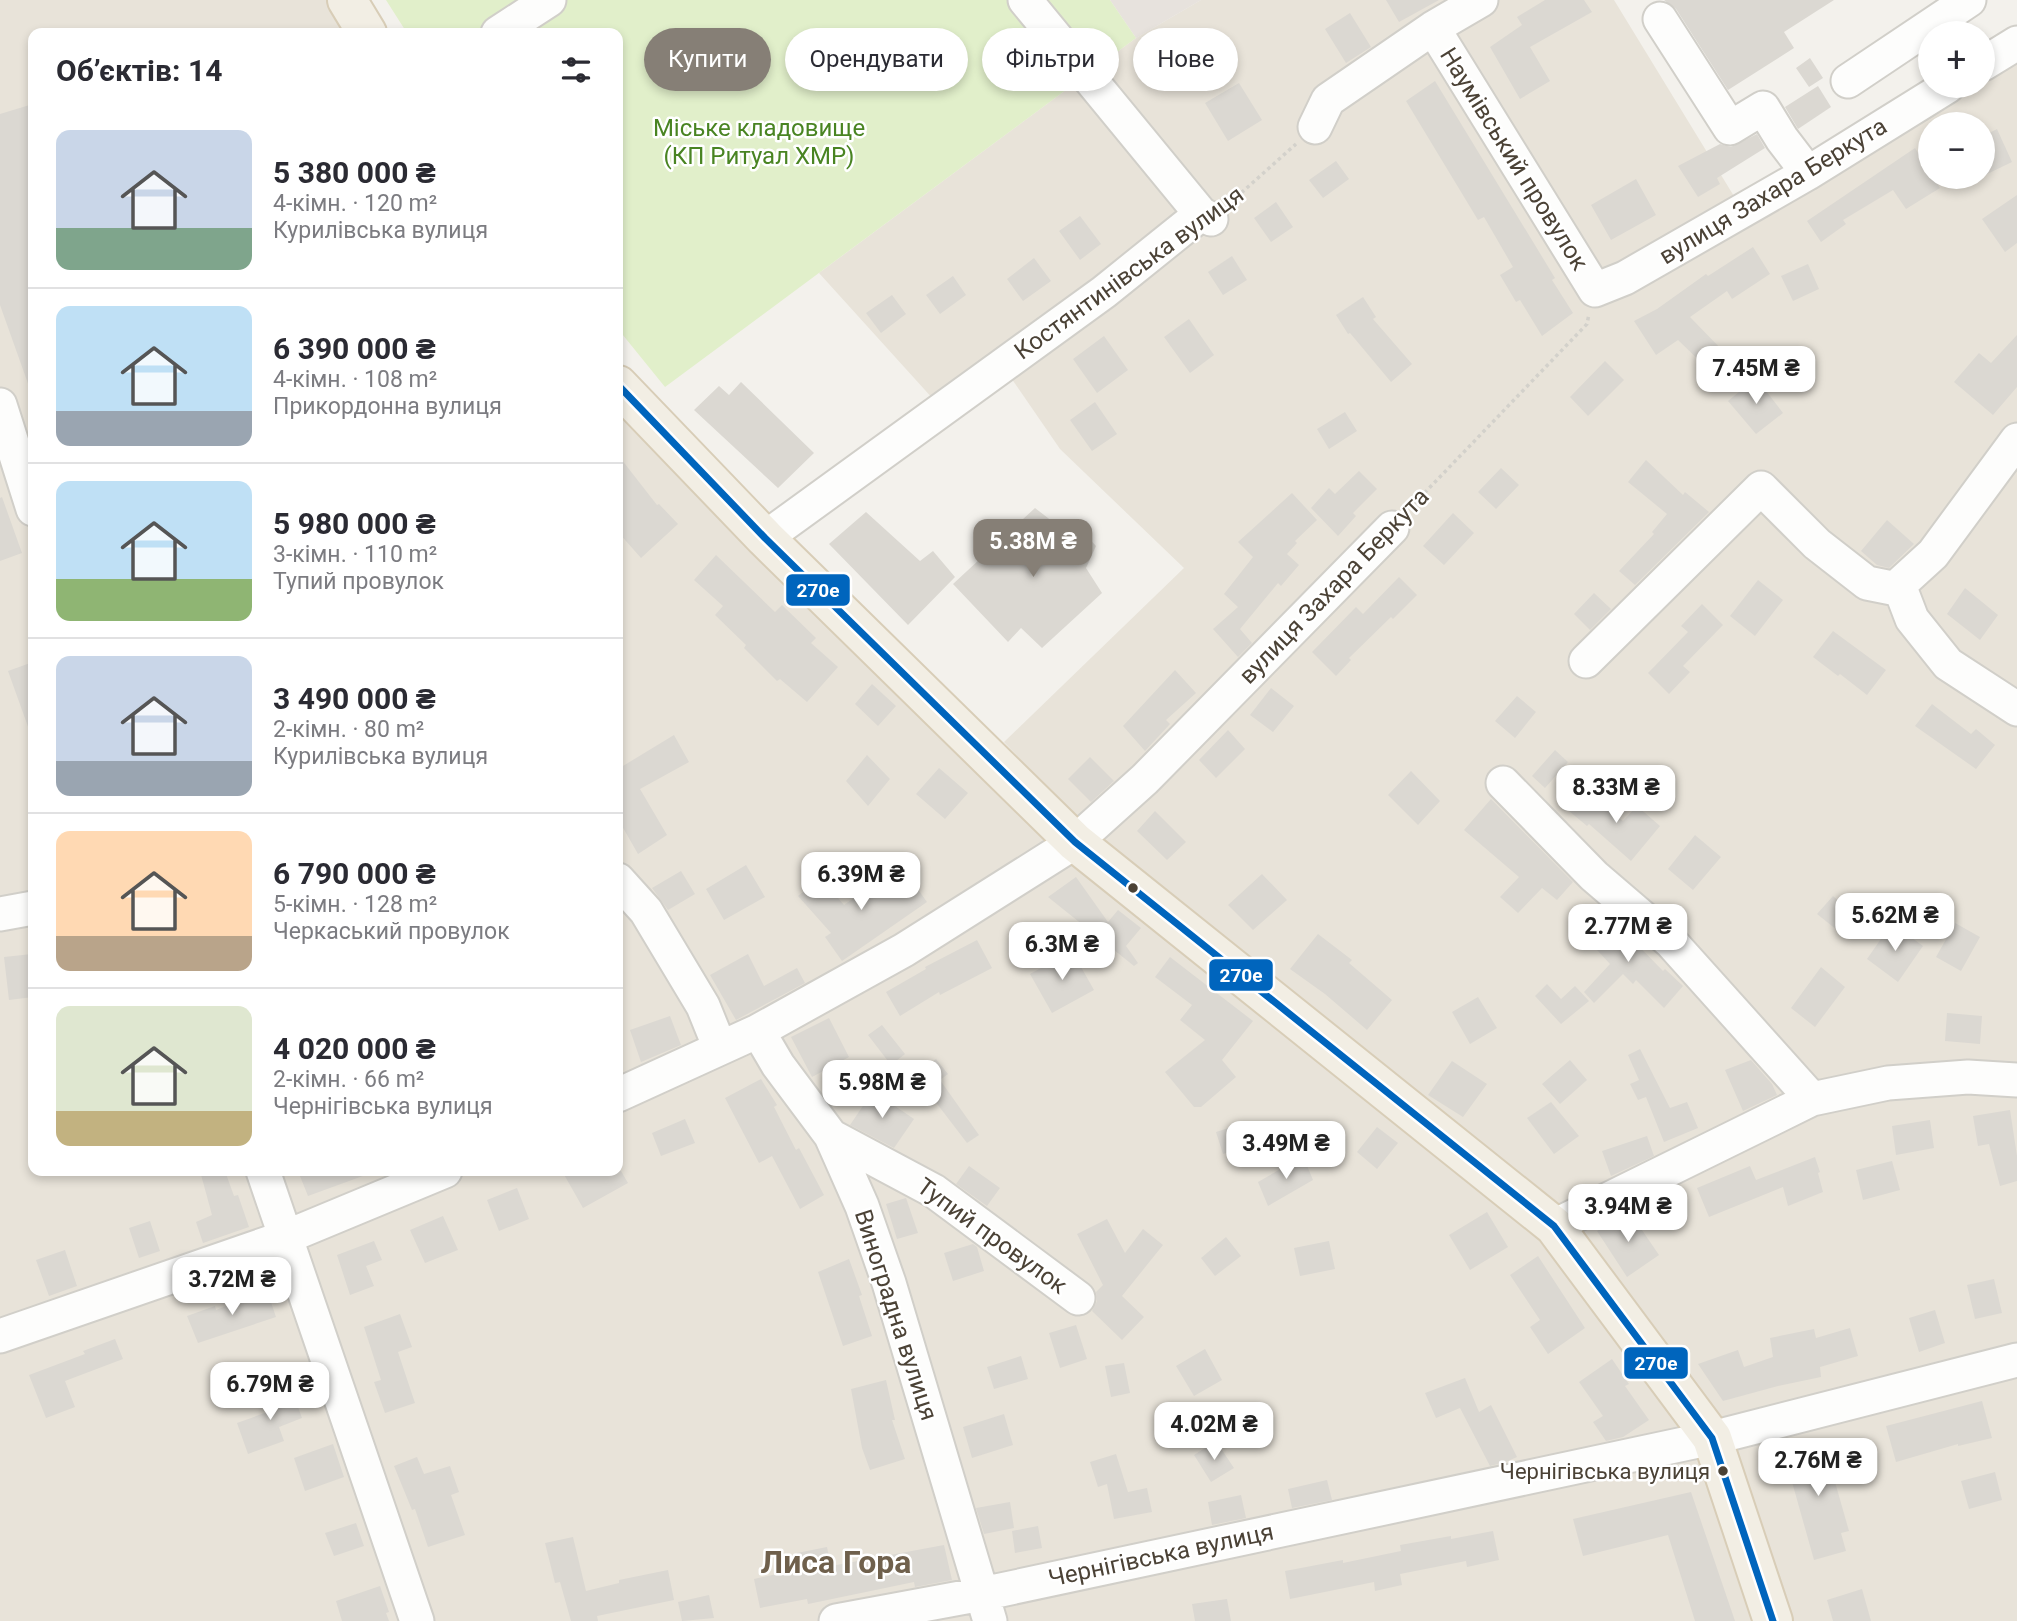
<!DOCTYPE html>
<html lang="uk">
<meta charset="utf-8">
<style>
:root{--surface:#fff;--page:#f7f7f7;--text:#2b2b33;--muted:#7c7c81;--line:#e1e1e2;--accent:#867f76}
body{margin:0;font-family:Roboto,sans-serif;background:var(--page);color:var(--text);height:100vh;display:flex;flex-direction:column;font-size:26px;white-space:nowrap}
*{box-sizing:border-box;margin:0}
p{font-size:23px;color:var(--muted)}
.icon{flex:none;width:38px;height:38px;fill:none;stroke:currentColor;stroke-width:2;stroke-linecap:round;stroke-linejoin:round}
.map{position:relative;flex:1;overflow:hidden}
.drawer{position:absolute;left:28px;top:28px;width:595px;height:1148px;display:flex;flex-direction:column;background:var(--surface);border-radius:14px;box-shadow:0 4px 10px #0003}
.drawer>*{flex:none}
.top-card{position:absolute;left:644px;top:28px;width:665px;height:63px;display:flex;gap:14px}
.fabs{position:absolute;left:1918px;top:21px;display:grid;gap:14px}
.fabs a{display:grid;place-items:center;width:77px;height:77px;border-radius:50%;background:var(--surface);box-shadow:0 4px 10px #0003;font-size:35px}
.price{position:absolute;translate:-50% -60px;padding:0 16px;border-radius:14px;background:#fff;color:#222;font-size:23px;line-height:46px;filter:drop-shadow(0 2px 4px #0008)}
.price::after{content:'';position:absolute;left:50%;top:42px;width:21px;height:16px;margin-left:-10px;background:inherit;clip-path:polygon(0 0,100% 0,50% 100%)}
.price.selected{background:var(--accent);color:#fff}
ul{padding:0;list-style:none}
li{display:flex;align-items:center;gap:21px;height:175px;padding:0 28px}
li+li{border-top:2px solid var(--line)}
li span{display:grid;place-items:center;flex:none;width:196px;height:140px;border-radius:14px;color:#555}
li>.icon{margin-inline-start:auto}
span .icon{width:84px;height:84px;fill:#fffc;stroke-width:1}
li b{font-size:30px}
h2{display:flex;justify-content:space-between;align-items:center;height:84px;padding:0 28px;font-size:30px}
.pill{padding:0 24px;border-radius:32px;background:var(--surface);box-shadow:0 4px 10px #0003;font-size:24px;line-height:63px}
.pill.selected{background:var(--accent);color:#fff}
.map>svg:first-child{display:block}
.residential{fill:#e8e3d9;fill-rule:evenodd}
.industrial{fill:#e7e2dd}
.green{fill:#e1efca}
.building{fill:#dbd8d2}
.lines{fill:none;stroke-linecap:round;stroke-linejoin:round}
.minor-casing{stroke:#d1cfc9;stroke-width:37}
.major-casing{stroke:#d8cdb7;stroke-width:42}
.path{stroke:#d3d1cb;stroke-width:3.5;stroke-dasharray:3.5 3.5;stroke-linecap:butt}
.minor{stroke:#fdfdfc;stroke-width:33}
.major{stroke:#f2eee4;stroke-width:38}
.bus-1-casing{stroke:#fff;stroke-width:12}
.bus-1{stroke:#0065bd;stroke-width:7}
.bus-dot{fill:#4b4236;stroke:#fff;stroke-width:2.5}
.labels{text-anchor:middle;stroke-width:5;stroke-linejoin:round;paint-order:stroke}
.bus-label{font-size:22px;fill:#4b4236;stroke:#fff;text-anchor:end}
.park-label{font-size:24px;fill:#498422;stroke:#fff}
.street-label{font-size:24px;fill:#4b4236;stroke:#fff}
.district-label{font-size:32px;font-weight:bold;fill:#6f604c;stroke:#fff}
.line-badge{stroke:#fff;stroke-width:2.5}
.badge-label{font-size:19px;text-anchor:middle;font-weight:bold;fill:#fff}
</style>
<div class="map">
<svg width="2017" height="1621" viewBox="0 0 2017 1621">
<rect width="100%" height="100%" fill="#f3f1ec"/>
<path class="residential" d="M0 0H335L356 33H33V1171H618V394L1086 870 1532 1232 1691 1433 1756 1621H0Z
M1201 0H1614L1751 224 1970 86H1983V77L2017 56V1621H1793L1734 1447 1576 1233 1105 849 1004 742 1184 568 1060 449 996 356 934 400 819 273 1136 38ZM1930 124H1983V177H1930Z"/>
<path class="industrial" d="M1110 0H1201L1136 38Z"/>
<path class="green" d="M386 0H1110L1136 38 665 387 618 329V33H407Z"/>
<path class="building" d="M1386 0H1439L1399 22Z
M1545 0H1584L1592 12 1530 47 1550 81 1520 99 1490 47 1522 25 1517 17Z
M1664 0H1834L1784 32 1794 48 1728 90 1676 9Z
M1350 13 1371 47 1346 63 1325 29Z
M1810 58 1823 78 1809 87 1796 68Z
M1435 81 1555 278 1552 280 1573 313 1542 336 1520 300 1516 302 1500 275 1513 267 1484 217 1478 220 1406 101Z
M1239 83 1262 120 1228 141 1205 103Z
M1818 86 1831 107 1798 129 1785 107Z
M33 104V391L31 392 0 305V114Z
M1997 129 2012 162 1983 176V136Z
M1757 134 1765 148 1717 178 1720 184 1698 197 1678 166 1720 144 1731 147Z
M1915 148 1930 172V177H1933L1940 188 1906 209 1893 190 1843 220 1846 224 1821 242 1807 221Z
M1336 161 1349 179 1323 198 1309 180Z
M1636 179 1656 215 1611 240 1591 205Z
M2017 195V243L2005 252 1982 219Z
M1276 202 1293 227 1271 242 1254 218Z
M1080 216 1101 244 1080 260 1059 231Z
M1753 247 1770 274 1732 299 1727 291 1690 317 1725 353 1709 370 1678 340 1656 355 1634 321 1657 309 1706 274 1708 276Z
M1232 256 1247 280 1223 295 1208 272Z
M1034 258 1051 281 1023 301 1007 279Z
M1808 264 1819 289 1793 301 1781 276Z
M953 276 966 295 940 314 926 295Z
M892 295 906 314 881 333 866 313Z
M1363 297 1376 317 1373 319 1412 364 1391 382 1350 333 1348 334 1336 315Z
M1189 319 1214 355 1190 373 1164 337Z
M2017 335V387L1993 415 1954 382 1979 353 1991 363Z
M1104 336 1128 370 1097 393 1073 359Z
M1605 361 1624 380 1588 416 1570 397Z
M1756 378 1783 413 1756 434 1728 401Z
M741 382 814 453 778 488 694 410 719 386 729 395Z
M1095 402 1117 434 1092 451 1070 420Z
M1345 412 1357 431 1329 449 1317 429Z
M618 455 657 505 659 504 678 524 641 558 618 532Z
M1646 460 1683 495 1685 492 1709 512 1635 585 1619 571 1654 534 1652 532 1667 514 1628 482Z
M1501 468 1519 485 1496 509 1478 492Z
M1359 471 1377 489 1353 513 1356 516 1338 536 1311 508 1329 488 1335 494Z
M1292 493 1317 520 1295 541 1297 543 1287 554 1299 565 1281 586 1278 583 1240 629 1252 643 1238 657 1213 629 1238 607 1224 594 1253 557 1238 542Z
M2 497 22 553 0 561V498Z
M1035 508 1057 525 1074 522 1096 546 1086 568 1102 593 1042 648 1021 628 1008 642 953 584Z
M866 512 920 561 933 551 955 577 908 625 829 544Z
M1453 513 1474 533 1444 565 1423 546Z
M1887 520 1914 544 1889 568 1877 565 1861 551Z
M716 555 775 612 782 605 816 638 811 643 838 667 807 702 780 679 777 681 744 648 746 645 715 615 723 606 694 580Z
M1399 577 1417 595 1393 619 1391 617 1349 658 1351 660 1336 676 1312 652 1356 607 1363 614Z
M1758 580 1783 600 1755 636 1730 616Z
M1965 588 1998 615 1980 640 1947 614Z
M1594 593 1611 609 1590 630 1574 614Z
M1702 604 1723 625 1683 666 1690 672 1669 694 1648 673 1688 632 1681 626Z
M1833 631 1886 670 1867 695 1840 674 1838 676 1813 657Z
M33 662V734L31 735 8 671Z
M1175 670 1196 693 1166 720 1170 724 1145 751 1123 726Z
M872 684 896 706 878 726 855 704Z
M1271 688 1294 706 1273 732 1250 715Z
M1517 696 1536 712 1515 738 1495 721Z
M1932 704 1971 734 1976 729 1995 745 1976 769 1915 726Z
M1228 730 1245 749 1216 778 1199 760Z
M674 735 689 762 640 789 667 835 638 854 618 819V769Z
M1555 750 1568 762 1545 788 1532 776Z
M867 755 890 779 868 806 846 781Z
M1090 757 1114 781 1091 802 1068 779Z
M939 768 968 793 945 819 916 794Z
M1411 771 1440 801 1418 825 1388 795Z
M1587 790 1623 821 1637 806 1660 826 1631 861 1589 824 1587 826 1569 811Z
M1491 799 1573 882 1557 900 1542 888 1518 913 1500 897 1519 877 1464 830Z
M1155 811 1186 842 1167 860 1137 831Z
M1695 835 1721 857 1693 890 1668 869Z
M746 865 765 897 724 920 706 889Z
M681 871 695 894 668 910 652 888Z
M889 873 900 889 912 881 927 902 842 961 825 937 831 933 798 896 821 878 844 905Z
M1262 874 1287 900 1253 930 1228 905Z
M1076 877 1108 922 1118 910 1141 928 1126 946 1138 963 1134 966 1048 897Z
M1833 896 1857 917 1842 934 1817 914Z
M1609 914 1626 928 1630 933 1628 935 1663 971 1665 969 1683 986 1664 1008 1636 980 1633 984 1623 974 1594 1003 1584 992 1610 964 1585 937Z
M1892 923 1923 946 1898 982 1867 959Z
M1955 923 1980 937 1961 971 1936 957Z
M1318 934 1352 960 1349 963 1392 1000 1367 1030 1325 994 1290 969Z
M977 940 992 968 940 995 939 992 900 1016 886 992 926 969 925 967Z
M1072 951 1094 990 1052 1013 1030 974Z
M32 954 33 997 9 1000 4 957Z
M748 954 764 986 797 968 805 983 736 1020 710 975Z
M1170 957 1253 1021 1222 1060 1236 1077 1201 1107H1194L1165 1072 1205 1040 1180 1020 1192 1005 1155 977Z
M1821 967 1845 987 1815 1027 1791 1008Z
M1547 984 1561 999 1575 986 1589 1001 1561 1024 1535 996Z
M1478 997 1497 1028 1470 1044 1452 1012Z
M1947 1013 1982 1016 1980 1044 1945 1041Z
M670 1016 681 1045 641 1062 630 1030Z
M829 1018 849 1057 812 1077 791 1037Z
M882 1025 905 1054 891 1065 868 1035Z
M1640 1049 1670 1108 1687 1102 1698 1128 1664 1142 1646 1097 1638 1100 1630 1084 1639 1080 1628 1055Z
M936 1059 948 1074 940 1080 979 1135 967 1143 915 1075Z
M1570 1060 1587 1080 1560 1104 1542 1084Z
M1751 1060 1772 1084 1777 1095 1743 1111 1725 1070Z
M1452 1061 1487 1084 1463 1117 1428 1095Z
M761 1079 777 1105 774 1107 796 1150 799 1148 824 1195 800 1209 772 1156 759 1163 725 1098Z
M873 1091 914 1119 894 1148 850 1125Z
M1551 1102 1579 1136 1554 1154 1527 1118Z
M2010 1110 2017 1156V1181L2000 1186 1989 1144 1978 1146 1973 1116Z
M685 1119 695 1143 661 1156 652 1133Z
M1930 1120 1934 1148 1896 1155 1892 1126Z
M1247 1122 1254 1144 1223 1154 1216 1132Z
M1377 1127 1398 1143 1377 1169 1357 1152Z
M1647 1136 1654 1156 1611 1176 1602 1151Z
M1303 1156 1313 1180 1268 1206 1258 1182Z
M1815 1157 1820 1172 1818 1173 1823 1192 1788 1206 1783 1187 1709 1217 1697 1188 1750 1166 1756 1180Z
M1892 1161 1900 1190 1863 1200 1856 1170Z
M969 1166 1000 1188 987 1206 956 1184Z
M200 1171H225L234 1196 238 1195 249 1227 203 1243 196 1222 212 1215Z
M298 1171H371V1173L308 1196Z
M562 1171H621L628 1183 583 1208Z
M517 1188 529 1219 499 1231 487 1200Z
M906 1198 918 1233 897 1239 886 1204Z
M1629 1211 1659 1255 1627 1277 1597 1231Z
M1487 1212 1508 1247 1470 1270 1449 1235Z
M443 1216 458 1250 425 1263 410 1230Z
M1107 1219 1125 1253 1143 1229 1163 1245 1122 1296 1144 1317 1122 1340 1092 1311 1097 1301 1096 1292 1103 1285 1077 1234Z
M150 1221 160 1251 139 1258 129 1228Z
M1226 1237 1241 1256 1215 1276 1201 1258Z
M374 1241 382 1260 366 1266 374 1286 350 1295 337 1255Z
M1329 1241 1335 1269 1300 1276 1294 1248Z
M973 1244 977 1247 984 1271 953 1281 944 1253Z
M65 1250 77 1286 49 1296 36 1260Z
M1538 1256 1585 1328 1548 1354 1530 1327 1540 1320 1510 1275Z
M849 1259 862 1295 859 1296 872 1336 843 1346 818 1272Z
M1994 1279 2002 1313 1975 1319 1967 1285Z
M267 1290 276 1317 198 1343 187 1316 215 1306 216 1310Z
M1935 1310 1945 1343 1919 1352 1909 1318Z
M400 1314 412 1347 398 1352 415 1403 385 1413 374 1382 381 1380 364 1327Z
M1076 1325 1087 1359 1060 1368 1049 1333Z
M1850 1328 1858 1356 1820 1367 1821 1377 1778 1386 1723 1401 1698 1364 1738 1350 1744 1367 1773 1357 1770 1338 1814 1329 1816 1338Z
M115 1339 123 1359 65 1381 75 1407 46 1418 29 1375 85 1354 83 1351Z
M1205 1349 1222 1380 1194 1396 1176 1366Z
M1021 1356 1028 1379 994 1389 987 1367Z
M1612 1359 1629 1384 1625 1386 1649 1420 1623 1437 1606 1441 1593 1422 1603 1416 1579 1382Z
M1124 1363 1130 1393 1111 1397 1105 1366Z
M1465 1378 1479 1412 1491 1405 1517 1457 1506 1462 1490 1466 1460 1408 1436 1418 1425 1393Z
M886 1380 895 1420H892L905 1459 870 1470 862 1448 851 1389Z
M291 1388 302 1418 279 1427 284 1441 248 1454 237 1423 273 1410 268 1396Z
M1982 1401 1992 1438 1958 1446V1444L1896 1462 1886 1426Z
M1004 1414 1013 1445 972 1458 963 1427Z
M1823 1440 1849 1531 1841 1533 1846 1551 1814 1560 1783 1450Z
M1216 1441 1234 1468 1211 1482 1194 1455Z
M333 1444 344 1477 305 1491 294 1458Z
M1116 1454 1128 1492 1147 1488 1152 1512 1114 1519 1107 1484 1098 1487 1090 1462Z
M417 1457 424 1474 450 1466 459 1492 451 1495 465 1535 428 1547 415 1509 412 1510 394 1466Z
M1995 1472 2002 1500 1969 1509 1961 1481Z
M1327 1480 1332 1500 1292 1508 1288 1489Z
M1691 1492 1735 1621H1695L1668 1535 1583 1556 1573 1519Z
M1241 1495 1246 1518 1212 1525 1208 1502Z
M1010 1502 1014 1528 984 1534 976 1508Z
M356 1523 364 1546 334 1556 325 1533Z
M1038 1526 1042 1548 1015 1553 1012 1531Z
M1493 1531 1499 1560 1467 1567 1466 1561 1400 1574 1402 1585 1375 1591 1374 1582 1290 1599 1285 1571 1343 1560V1563L1401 1551 1400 1545 1451 1536V1539Z
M573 1537 586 1591 619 1583V1580L668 1570 674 1600 597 1616 598 1621H571L560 1582 555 1583 545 1543Z
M944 1545 952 1580 915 1587 914 1582 808 1604 807 1599 760 1608 754 1579 800 1569 797 1553 827 1547 831 1566Z
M380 1586 389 1612 386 1613 389 1621H342L336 1601Z
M1862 1589 1871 1621H1833L1827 1600Z
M709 1595 714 1618 682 1621 678 1602Z
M1227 1599 1231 1621H1195L1192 1604Z"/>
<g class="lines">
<defs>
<path id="minor" d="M1025 0 1201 214
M1660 19 1730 128 1763 108 1782 139 1808 173
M1433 28 1595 290 1625 278 1808 173 1948 86
M498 33 549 0
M1983 64 2017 43
M1848 81 1969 0
M1315 127 1328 100 1433 28 1481 0
M0 405 33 509
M765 538 1104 292 1201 214 1211 219
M1899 585 1933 554 2017 440
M1586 661 1761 488 1817 544 1867 583 1892 588 1899 585 1912 619 1948 664 2017 709
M1503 783 1594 876 1671 942 1812 1099
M618 880 646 911 703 1006 720 1048
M0 914 33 908
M758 1031 778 1065 831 1136 862 1206 889 1283 990 1621
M618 1095 758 1031 904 950 1075 842 1145 779 1392 528
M831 1136 934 1191 1078 1298
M263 1171 417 1621
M1554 1226 1812 1099 1888 1083 1968 1077 2017 1080
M0 1336 286 1237 445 1171
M836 1621 982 1594 1712 1438 2017 1360"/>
<path id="major" d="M347 0 367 33
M618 385 765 538 1075 842 1554 1226 1712 1438 1773 1621"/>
</defs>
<use href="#minor" class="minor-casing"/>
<use href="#major" class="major-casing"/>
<path class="path" d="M1231 202 1296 144
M1410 508 1587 324 1589 314"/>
<use href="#minor" class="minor"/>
<use href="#major" class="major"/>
<defs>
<path id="bus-1" d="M618 385 765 538 1075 842 1554 1226 1712 1438 1773 1621"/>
</defs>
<use href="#bus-1" class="bus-1-casing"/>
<use href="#bus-1" class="bus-1"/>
</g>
<g class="bus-dot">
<circle cx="1133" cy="888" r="6"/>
<circle cx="1723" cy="1471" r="6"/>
</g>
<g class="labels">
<g class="bus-label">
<text x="1710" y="1479">Чернігівська вулиця</text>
</g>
<g class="park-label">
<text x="759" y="136">Міське кладовище<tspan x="759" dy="28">(КП Ритуал ХМР)</tspan></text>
</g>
<g class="street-label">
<text transform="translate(1514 159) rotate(58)" y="8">Наумівський провулок</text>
<text transform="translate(1773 191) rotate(-31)" y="8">вулиця Захара Беркута</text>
<text transform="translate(1129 273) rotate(-36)" y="8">Костянтинівська вулиця</text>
<text transform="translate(1334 586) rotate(-46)" y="8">вулиця Захара Беркута</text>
<text transform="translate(992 1236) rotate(36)" y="8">Тупий провулок</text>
<text transform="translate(896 1315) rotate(72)" y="8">Виноградна вулиця</text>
<text transform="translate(1161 1555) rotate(-12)" y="8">Чернігівська вулиця</text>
</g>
<g class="district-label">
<text x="836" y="1573">Лиса Гора</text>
</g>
</g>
<g class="line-badge">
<rect x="785" y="573" width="66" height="34" rx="7" fill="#0065bd"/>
<rect x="1208" y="958" width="66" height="34" rx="7" fill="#0065bd"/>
<rect x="1623" y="1346" width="66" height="34" rx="7" fill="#0065bd"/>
</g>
<g class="badge-label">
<text x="818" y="597">270е</text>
<text x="1241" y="982">270е</text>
<text x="1656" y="1370">270е</text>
</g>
</svg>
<div class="fabs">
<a>+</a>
<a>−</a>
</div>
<b class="price" style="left:1756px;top:406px">7.45M ₴</b>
<b class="price selected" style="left:1033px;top:579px">5.38M ₴</b>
<b class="price" style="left:1616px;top:825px">8.33M ₴</b>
<b class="price" style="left:861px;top:912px">6.39M ₴</b>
<b class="price" style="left:1895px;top:953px">5.62M ₴</b>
<b class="price" style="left:1628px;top:964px">2.77M ₴</b>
<b class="price" style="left:1062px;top:982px">6.3M ₴</b>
<b class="price" style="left:882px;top:1120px">5.98M ₴</b>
<b class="price" style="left:1286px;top:1181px">3.49M ₴</b>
<b class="price" style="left:1628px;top:1244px">3.94M ₴</b>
<b class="price" style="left:232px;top:1317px">3.72M ₴</b>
<b class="price" style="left:270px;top:1422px">6.79M ₴</b>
<b class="price" style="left:1214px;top:1462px">4.02M ₴</b>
<b class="price" style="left:1818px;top:1498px">2.76M ₴</b>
<div class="top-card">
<a class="pill selected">Купити</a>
<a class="pill">Орендувати</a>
<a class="pill">Фільтри</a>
<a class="pill">Нове</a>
</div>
<section class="drawer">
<h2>Об’єктів: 14<svg class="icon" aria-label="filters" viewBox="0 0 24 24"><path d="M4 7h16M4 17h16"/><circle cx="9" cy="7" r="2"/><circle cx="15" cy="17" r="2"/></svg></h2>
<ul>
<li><span style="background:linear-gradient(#c9d6e8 70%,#7fa58c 0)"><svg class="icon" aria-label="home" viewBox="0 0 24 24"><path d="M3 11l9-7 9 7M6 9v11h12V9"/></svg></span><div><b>5 380 000 ₴</b><p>4-кімн. · 120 m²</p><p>Курилівська вулиця</p></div></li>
<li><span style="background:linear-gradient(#bfe0f5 75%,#9aa5b1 0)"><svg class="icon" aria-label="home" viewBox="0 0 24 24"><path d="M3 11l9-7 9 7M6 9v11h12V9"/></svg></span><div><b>6 390 000 ₴</b><p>4-кімн. · 108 m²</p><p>Прикордонна вулиця</p></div></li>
<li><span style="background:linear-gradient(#bfe0f5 70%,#8fb573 0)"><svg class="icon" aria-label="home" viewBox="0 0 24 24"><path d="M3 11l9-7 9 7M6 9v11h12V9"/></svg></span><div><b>5 980 000 ₴</b><p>3-кімн. · 110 m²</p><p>Тупий провулок</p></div></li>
<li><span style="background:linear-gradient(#c9d6e8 75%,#9aa5b1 0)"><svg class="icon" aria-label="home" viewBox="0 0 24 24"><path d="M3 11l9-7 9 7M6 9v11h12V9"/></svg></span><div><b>3 490 000 ₴</b><p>2-кімн. · 80 m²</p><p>Курилівська вулиця</p></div></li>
<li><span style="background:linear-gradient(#ffd9b3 75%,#b9a48a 0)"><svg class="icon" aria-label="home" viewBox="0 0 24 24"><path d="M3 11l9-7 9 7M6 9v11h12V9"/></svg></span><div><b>6 790 000 ₴</b><p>5-кімн. · 128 m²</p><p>Черкаський провулок</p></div></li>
<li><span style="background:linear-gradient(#dfe7d0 75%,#c2b280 0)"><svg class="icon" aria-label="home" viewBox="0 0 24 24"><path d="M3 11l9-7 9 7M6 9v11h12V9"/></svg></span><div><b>4 020 000 ₴</b><p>2-кімн. · 66 m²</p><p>Чернігівська вулиця</p></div></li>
</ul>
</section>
</div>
